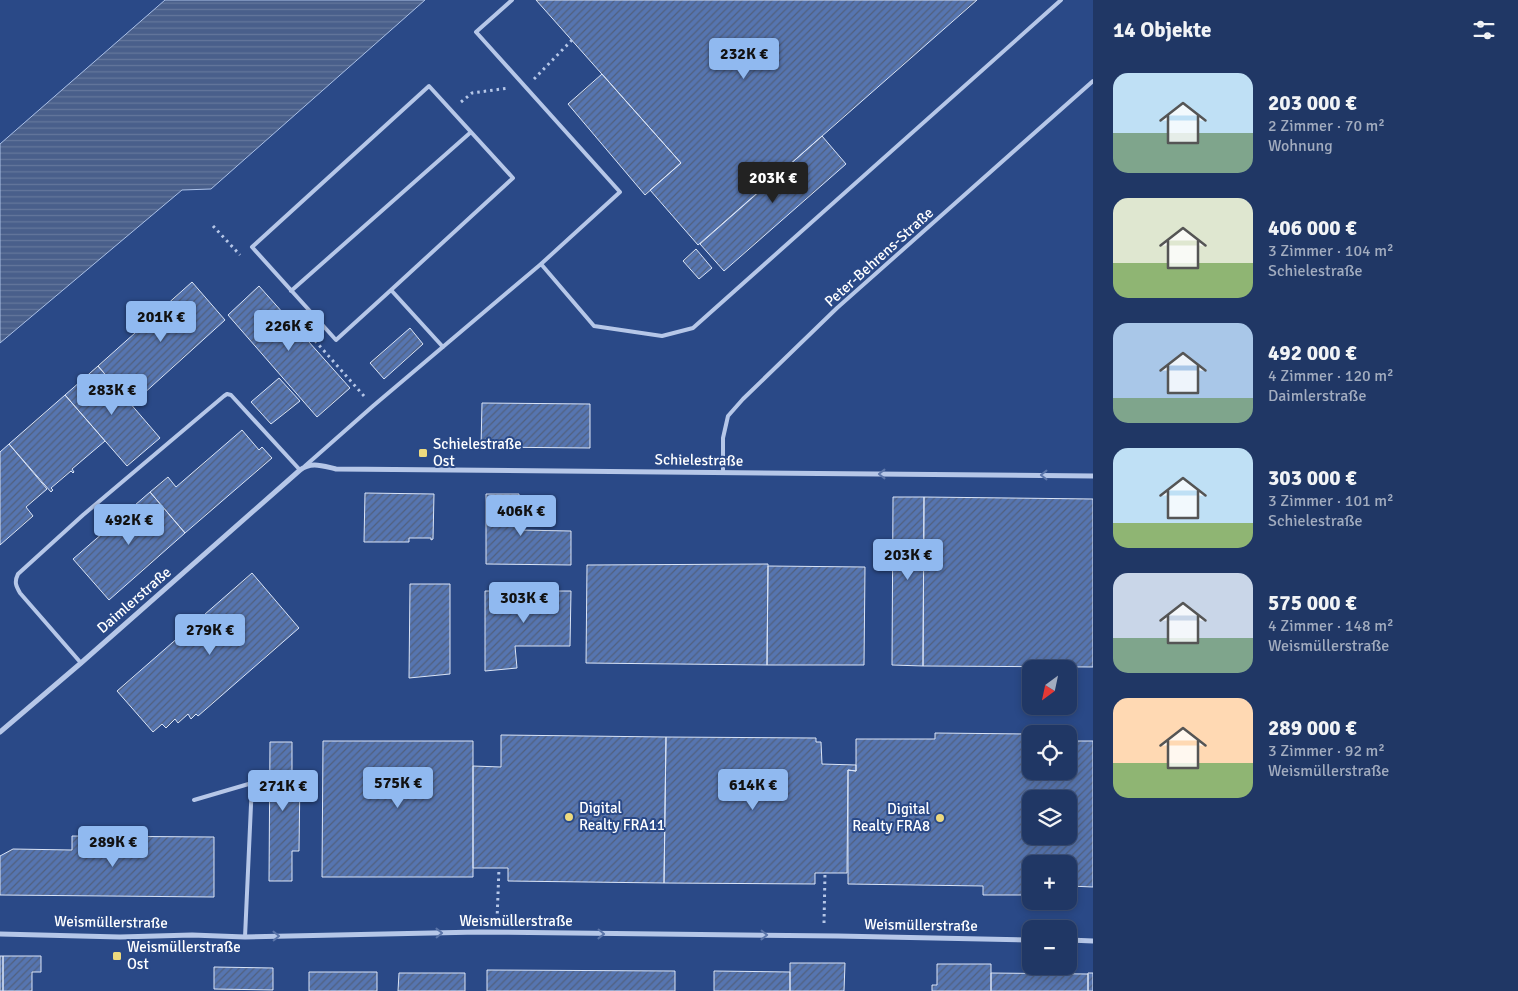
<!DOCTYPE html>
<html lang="de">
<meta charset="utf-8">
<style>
:root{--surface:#203765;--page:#2d426e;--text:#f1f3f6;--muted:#a2acbf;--line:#3d5179;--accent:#90b9f0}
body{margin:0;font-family:Signika,sans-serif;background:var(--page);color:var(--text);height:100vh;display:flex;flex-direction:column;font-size:19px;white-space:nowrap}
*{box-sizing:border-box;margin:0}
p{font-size:16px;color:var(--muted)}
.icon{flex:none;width:28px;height:28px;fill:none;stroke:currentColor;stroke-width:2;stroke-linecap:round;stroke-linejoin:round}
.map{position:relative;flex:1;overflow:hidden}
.details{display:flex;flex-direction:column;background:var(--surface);width:425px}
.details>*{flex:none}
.needle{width:32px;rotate:213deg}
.controls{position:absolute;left:1022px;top:660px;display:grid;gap:10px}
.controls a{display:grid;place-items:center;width:55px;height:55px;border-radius:10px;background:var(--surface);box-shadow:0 2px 8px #0003,0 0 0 1px var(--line);font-size:25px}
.price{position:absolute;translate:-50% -42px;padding:0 11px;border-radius:5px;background:var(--accent);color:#111;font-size:16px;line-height:32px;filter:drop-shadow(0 1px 2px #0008)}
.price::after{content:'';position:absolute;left:50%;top:30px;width:15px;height:11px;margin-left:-8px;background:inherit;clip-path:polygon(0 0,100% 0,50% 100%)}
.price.selected{background:#222;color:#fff}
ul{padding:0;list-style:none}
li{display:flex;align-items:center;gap:15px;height:125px;padding:0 20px}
li span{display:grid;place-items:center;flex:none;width:140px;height:100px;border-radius:15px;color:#555}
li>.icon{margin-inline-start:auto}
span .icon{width:60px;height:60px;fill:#fffc;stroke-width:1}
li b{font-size:21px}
h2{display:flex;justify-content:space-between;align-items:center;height:60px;padding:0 20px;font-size:21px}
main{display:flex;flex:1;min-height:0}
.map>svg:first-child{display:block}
.water{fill:url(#water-rules);stroke:#abc1e8}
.building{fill:url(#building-hatch);stroke:#dae4f6;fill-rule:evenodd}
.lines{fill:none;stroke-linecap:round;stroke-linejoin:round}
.path{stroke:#b6c7e8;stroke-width:3;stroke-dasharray:2.5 4;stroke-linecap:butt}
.service{stroke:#b6c7e8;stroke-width:4}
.minor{stroke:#b6c7e8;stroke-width:5}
.oneway{stroke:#5b75a9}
.poi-dot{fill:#eeda7e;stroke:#2a4987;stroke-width:2}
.labels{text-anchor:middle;stroke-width:4;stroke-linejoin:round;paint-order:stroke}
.street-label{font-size:15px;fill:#fff;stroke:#2a4987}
.poi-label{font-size:15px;fill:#fff;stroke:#2a4987;text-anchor:start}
</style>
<main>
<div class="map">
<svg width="1093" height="991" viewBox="0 0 1093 991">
<defs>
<pattern id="water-rules" width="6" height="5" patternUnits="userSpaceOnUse" patternTransform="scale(1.25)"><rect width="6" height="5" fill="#495f8b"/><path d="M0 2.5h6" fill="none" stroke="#64779c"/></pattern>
<pattern id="building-hatch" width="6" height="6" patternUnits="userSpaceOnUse" patternTransform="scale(1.25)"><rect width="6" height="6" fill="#5675b0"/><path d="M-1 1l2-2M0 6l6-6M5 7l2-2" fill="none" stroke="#51607e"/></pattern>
</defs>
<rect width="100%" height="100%" fill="#2a4987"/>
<path class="water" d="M165 0H425L211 189 182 190 0 343V144Z"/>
<path class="building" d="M536 0H977L698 245 650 190 681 163Z
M602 74 681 163 645 195 568 104Z
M822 136 846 164 724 271 700 244Z
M696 249 712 268 699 279 683 261Z
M192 282 225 320 131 405 98 366Z
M259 286 350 388 317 417 228 315Z
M410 328 423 344 384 379 370 363Z
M98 366 160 438 127 466 65 395Z
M279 378 300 401 271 424 251 402Z
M65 395 105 441 72 469 74 472 73 473 71 471 51 488 53 490 51 492 9 444Z
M482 403 590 404V448L481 447Z
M242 430 259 450 262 447 272 458 185 533 150 492 168 477 176 487Z
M9 444 47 489 26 507 33 516 0 545V452Z
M150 492 185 533 109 600 73 559Z
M365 493 434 494 433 539 431 540V538H409V542H364Z
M486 494H519V530L571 531V565L486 564Z
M893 497H924L923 666 892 665Z
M924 497 1093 499V667L923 666Z
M768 564 767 665 586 663 587 565Z
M768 566 865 567 864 665H767Z
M252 573 299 628 198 716 196 714 191 719 188 714 178 723 175 719 166 728 162 724 153 732 117 691Z
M410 584H450V674L409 678Z
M485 591H571L570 646H515L517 668 485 671Z
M935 733 1028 734V740H1031V771H1069V741H1093V887L1069 886V864H1031V886H1022V895H983V886L848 884V770L856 771V739H935ZM1031 799H1069V836H1031Z
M501 735 666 737 664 883 508 881V868H473V766L501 767Z
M666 737 816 738V742H821L822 764 856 765V771L848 770 847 873H815V884L664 883Z
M323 741H473V877H322Z
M270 742H292V774H300L299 851H292V881H269Z
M72 836 214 837V897L0 895V856L13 849 72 850Z
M0 956H3V991H0Z
M3 956H41V972H32V991H3Z
M790 963H845L844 991H790Z
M937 964H991V991H932V985H937Z
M214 967 273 968V990L214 989Z
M487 970 675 971V991H487Z
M714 971 790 972V991H714Z
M309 972H377V991H309Z
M399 973H465V991H398Z
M991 973 1088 974V991H991Z
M1088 973H1093V991H1088Z"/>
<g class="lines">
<path class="path" d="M534 79 572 40
M461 102 472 93 509 88
M213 226 240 255
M302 326 364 396
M497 920 499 868
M824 923 825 873"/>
<path class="service" d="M512 0 476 32 620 192 541 264
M391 290 336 340 252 247 429 86 513 178 391 290 443 347
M291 291 471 132
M305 466 373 406 541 264 594 326 662 336 693 328 1061 0
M723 473V438L728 416 743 399 837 308 1093 81
M81 663 20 593C16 586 14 582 18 574L83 515 224 396 227 394 231 395 300 470
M194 800 252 783 245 937"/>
<path class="minor" d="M0 732 81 663 300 470C311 461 323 466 336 469L1093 476
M0 934 120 937 192 935 245 937 479 932 838 936 1031 940
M1069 940 1093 941"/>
</g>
<defs><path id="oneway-chevron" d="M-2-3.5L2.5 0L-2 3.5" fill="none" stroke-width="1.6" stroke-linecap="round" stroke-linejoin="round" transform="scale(1.25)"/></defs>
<g class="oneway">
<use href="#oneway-chevron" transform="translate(882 474) rotate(-180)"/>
<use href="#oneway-chevron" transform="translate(1044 475) rotate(-180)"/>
<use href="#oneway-chevron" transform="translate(439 933) rotate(-1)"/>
<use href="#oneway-chevron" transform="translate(601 934) rotate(1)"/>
<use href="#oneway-chevron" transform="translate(764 935) rotate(1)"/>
<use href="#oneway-chevron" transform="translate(276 936) rotate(-1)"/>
</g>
<g class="poi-dot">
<rect x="418" y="448" width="10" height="10" rx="2.5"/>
<circle cx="569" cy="817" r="5"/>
<circle cx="940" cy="818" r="5"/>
<rect x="112" y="951" width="10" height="10" rx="2.5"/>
</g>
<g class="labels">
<g class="street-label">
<text transform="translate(879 257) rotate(-42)" y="5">Peter-Behrens-Straße</text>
<text transform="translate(699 460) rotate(1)" y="5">Schielestraße</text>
<text transform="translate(134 600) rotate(-41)" y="5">Daimlerstraße</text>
<text x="516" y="926">Weismüllerstraße</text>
<text transform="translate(111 922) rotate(1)" y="5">Weismüllerstraße</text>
<text transform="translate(921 925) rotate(1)" y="5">Weismüllerstraße</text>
</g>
<g class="poi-label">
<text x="433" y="449">Schielestraße<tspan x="433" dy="17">Ost</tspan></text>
<text x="579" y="813">Digital<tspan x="579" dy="17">Realty FRA11</tspan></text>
<text x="930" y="814" text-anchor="end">Digital<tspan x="930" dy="17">Realty FRA8</tspan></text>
<text x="127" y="952">Weismüllerstraße<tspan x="127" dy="17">Ost</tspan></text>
</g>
</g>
</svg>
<div class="controls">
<a><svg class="needle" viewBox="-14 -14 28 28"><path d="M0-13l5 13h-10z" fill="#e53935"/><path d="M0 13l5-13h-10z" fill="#a2acbf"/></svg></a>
<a><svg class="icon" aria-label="locate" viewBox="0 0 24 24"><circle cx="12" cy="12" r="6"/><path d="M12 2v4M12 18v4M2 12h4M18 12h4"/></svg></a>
<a><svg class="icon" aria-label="layers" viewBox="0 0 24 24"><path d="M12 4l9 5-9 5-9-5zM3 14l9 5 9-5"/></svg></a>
<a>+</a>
<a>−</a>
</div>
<b class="price" style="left:744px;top:80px">232K €</b>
<b class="price selected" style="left:773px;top:204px">203K €</b>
<b class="price" style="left:161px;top:343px">201K €</b>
<b class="price" style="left:289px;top:352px">226K €</b>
<b class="price" style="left:112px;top:416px">283K €</b>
<b class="price" style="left:521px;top:537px">406K €</b>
<b class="price" style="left:129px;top:546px">492K €</b>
<b class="price" style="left:908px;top:581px">203K €</b>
<b class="price" style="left:524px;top:624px">303K €</b>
<b class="price" style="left:210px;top:656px">279K €</b>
<b class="price" style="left:398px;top:809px">575K €</b>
<b class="price" style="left:753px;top:811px">614K €</b>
<b class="price" style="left:283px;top:812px">271K €</b>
<b class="price" style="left:113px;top:868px">289K €</b>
</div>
<section class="details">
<h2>14 Objekte<svg class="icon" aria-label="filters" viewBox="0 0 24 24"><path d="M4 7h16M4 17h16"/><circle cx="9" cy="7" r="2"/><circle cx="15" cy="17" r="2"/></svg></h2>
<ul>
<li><span style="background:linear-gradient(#bfe0f5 60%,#7fa58c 0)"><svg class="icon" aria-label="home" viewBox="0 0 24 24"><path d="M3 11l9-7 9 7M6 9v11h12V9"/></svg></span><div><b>203 000 €</b><p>2 Zimmer · 70 m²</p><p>Wohnung</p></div></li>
<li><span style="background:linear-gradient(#dfe7d0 65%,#8fb573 0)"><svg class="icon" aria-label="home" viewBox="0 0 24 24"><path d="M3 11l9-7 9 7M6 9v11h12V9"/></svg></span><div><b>406 000 €</b><p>3 Zimmer · 104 m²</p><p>Schielestraße</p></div></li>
<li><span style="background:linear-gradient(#a9c7e8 75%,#7fa58c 0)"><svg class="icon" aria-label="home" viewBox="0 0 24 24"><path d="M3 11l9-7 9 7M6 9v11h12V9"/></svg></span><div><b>492 000 €</b><p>4 Zimmer · 120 m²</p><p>Daimlerstraße</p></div></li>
<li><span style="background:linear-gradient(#bfe0f5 75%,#8fb573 0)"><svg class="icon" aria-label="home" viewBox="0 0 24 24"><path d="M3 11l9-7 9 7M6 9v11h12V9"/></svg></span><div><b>303 000 €</b><p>3 Zimmer · 101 m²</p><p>Schielestraße</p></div></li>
<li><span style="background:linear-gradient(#c9d6e8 65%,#7fa58c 0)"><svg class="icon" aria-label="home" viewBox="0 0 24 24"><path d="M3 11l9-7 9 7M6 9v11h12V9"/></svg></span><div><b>575 000 €</b><p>4 Zimmer · 148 m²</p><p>Weismüllerstraße</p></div></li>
<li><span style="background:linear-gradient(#ffd9b3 65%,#8fb573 0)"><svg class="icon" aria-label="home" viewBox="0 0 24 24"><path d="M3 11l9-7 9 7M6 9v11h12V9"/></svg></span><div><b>289 000 €</b><p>3 Zimmer · 92 m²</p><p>Weismüllerstraße</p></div></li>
</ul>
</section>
</main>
